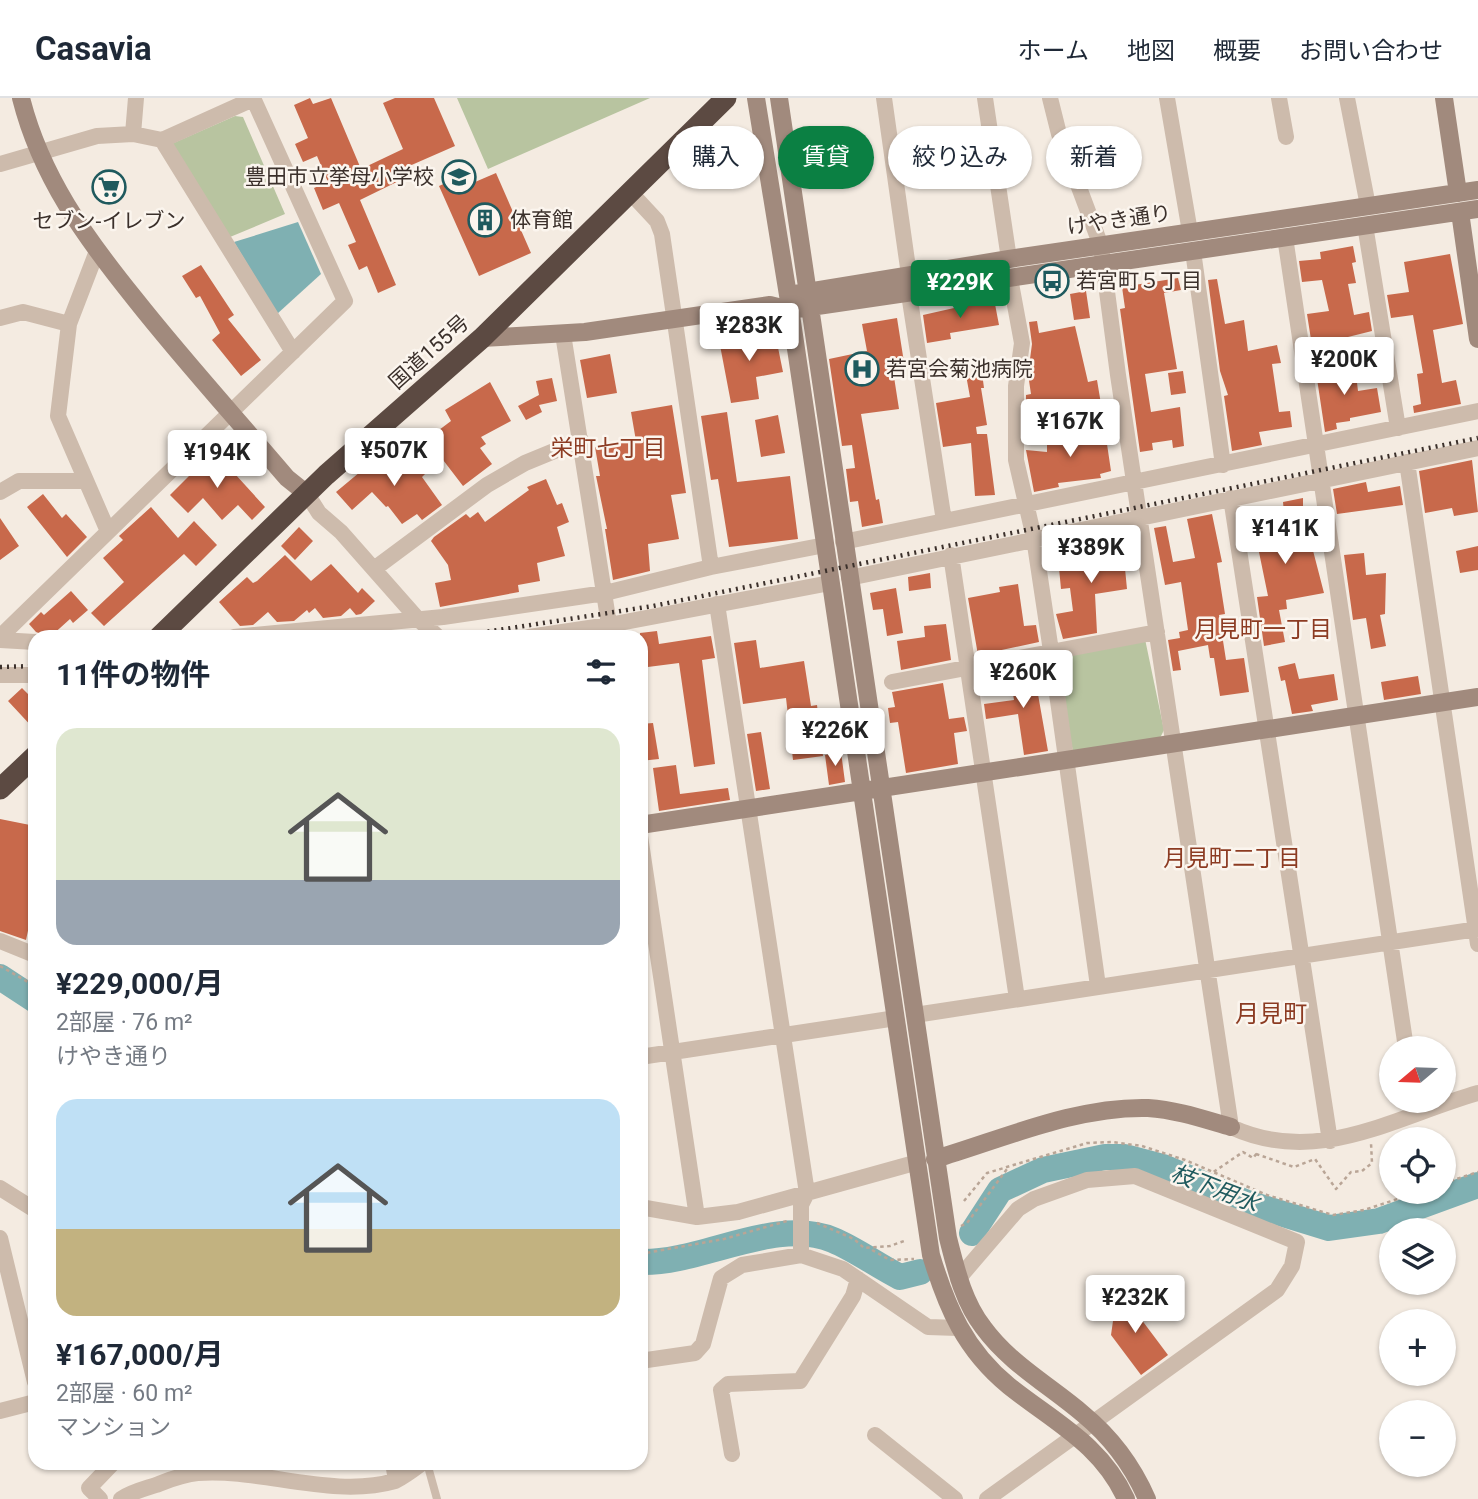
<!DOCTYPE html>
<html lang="ja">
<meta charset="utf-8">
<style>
:root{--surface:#fff;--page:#f2f2f3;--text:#1f2937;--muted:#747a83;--line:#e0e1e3;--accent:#0b8043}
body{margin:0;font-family:Roboto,"Noto Sans JP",sans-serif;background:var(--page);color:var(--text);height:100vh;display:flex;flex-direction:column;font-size:26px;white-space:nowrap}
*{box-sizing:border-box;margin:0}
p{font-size:23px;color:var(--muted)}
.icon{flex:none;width:38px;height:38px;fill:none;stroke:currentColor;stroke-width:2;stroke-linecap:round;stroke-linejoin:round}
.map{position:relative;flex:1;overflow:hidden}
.sheet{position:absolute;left:28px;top:532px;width:620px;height:840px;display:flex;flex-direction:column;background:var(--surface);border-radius:21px;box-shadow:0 2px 5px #0004}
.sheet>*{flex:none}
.banner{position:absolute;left:668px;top:28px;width:665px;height:63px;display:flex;gap:14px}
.needle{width:46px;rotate:251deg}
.fabs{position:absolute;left:1379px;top:938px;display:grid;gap:14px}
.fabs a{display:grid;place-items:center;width:77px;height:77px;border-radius:50%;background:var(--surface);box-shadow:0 2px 5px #0004;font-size:35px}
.price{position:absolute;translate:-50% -60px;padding:0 16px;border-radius:7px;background:#fff;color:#222;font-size:23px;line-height:46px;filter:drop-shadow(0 2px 4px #0008)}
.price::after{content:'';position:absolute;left:50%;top:42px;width:21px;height:16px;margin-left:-10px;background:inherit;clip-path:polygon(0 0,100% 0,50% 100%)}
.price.on{background:var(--accent);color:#fff}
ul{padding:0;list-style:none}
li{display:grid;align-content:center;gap:14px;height:371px;padding:0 28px}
li span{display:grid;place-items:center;height:217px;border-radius:21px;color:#555}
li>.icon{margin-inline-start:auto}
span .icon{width:126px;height:126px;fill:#fffc;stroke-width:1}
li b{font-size:30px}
h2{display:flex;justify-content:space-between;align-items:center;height:84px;padding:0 28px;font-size:30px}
.tag{padding:0 24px;border-radius:32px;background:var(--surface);box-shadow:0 2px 5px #0004;font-size:24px;line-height:63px}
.tag.on{background:var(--accent);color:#fff}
header{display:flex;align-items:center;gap:42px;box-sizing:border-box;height:98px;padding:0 35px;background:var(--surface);border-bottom:2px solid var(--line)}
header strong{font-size:33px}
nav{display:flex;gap:38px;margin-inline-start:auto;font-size:24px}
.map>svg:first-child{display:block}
.green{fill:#b8c4a0}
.water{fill:#7fb0b2}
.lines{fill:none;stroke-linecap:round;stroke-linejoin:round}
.river{stroke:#7fb0b2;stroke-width:26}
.building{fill:#c8694b}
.path{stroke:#b9a596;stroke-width:2.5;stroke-dasharray:3.5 3.5;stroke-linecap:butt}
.lane{stroke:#cdbbac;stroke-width:8}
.street{stroke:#cdbbac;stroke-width:16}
.secondary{stroke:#a18a7d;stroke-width:18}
.highway{stroke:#5c4a42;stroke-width:21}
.rail{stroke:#3b302b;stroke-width:4.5;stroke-dasharray:2 5;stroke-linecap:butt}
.labels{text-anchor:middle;stroke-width:5;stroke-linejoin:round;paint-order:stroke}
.poi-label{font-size:21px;fill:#3b302b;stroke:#fbf5ee;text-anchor:start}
.street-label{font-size:21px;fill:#3b302b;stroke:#fbf5ee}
.neighbourhood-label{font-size:23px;fill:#8c3b22;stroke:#fbf5ee}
.water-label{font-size:23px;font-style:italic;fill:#1f5a5e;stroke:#fbf5ee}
.quarter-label{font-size:24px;fill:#8c3b22;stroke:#fbf5ee}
</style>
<header>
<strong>Casavia</strong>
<nav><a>ホーム</a><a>地図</a><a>概要</a><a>お問い合わせ</a></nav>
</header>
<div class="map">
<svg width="1478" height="1401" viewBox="0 0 1478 1401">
<rect width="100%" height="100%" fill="#f4ebe1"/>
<path class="green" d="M457 0H650L488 71Z
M235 18 243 19 285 116 230 139 169 47Z
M1145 541 1164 632 1160 640 1073 654 1055 557Z"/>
<path class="water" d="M298 124 321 176 277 216 234 144Z"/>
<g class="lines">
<path class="river" d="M0 879 35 902
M972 1135 1000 1092 1043 1072 1105 1059H1125L1163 1069 1247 1105 1329 1130 1379 1123 1478 1087
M640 1164C701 1166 776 1118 833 1142 855 1151 878 1168 900 1179L920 1174"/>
</g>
<path class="building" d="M310 0 313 6 331 0 361 71 403 51 383 5 395 0H434L455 48 407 69 411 77 360 102 396 187 378 195 367 168 359 172 348 147 356 144 339 105 323 112 314 90 328 84 317 58 303 64 295 46 308 40 294 7Z
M470 74 475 84 496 75 531 155 479 178 439 88Z
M1353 148 1356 164 1352 165 1356 185 1348 186 1354 217 1369 214 1372 233 1312 248 1307 216 1329 213 1322 182 1302 184 1299 163 1321 161 1320 154Z
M1450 156 1463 226 1433 232 1442 285 1456 282 1461 306 1414 315 1413 308 1421 306 1417 276 1423 275 1413 217 1391 220 1387 197 1409 194 1404 164Z
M201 167 234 217 228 221 261 262 241 278 212 242 220 235 200 198 196 200 182 178Z
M1178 180 1181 192 1164 195 1177 271 1145 276 1151 314 1180 309 1184 348 1173 350 1172 342 1152 345 1153 352 1140 354 1120 211 1125 210 1122 189Z
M1217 181 1225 226 1244 222 1248 253 1277 247 1281 265 1272 266 1279 314 1290 313 1292 329 1259 334 1262 347 1232 353 1224 298 1228 297 1220 273 1208 182Z
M1086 193 1090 220 1074 222 1070 196Z
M994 201 999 227 950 235 951 241 927 245 923 217Z
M897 220 906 277 894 279 899 311 861 316 876 402 879 401 883 425 862 429 858 403 850 404 846 371 855 370 852 347 842 348 829 261 867 253 862 226Z
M1037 223 1039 235 1075 228 1088 284 1097 282 1101 306 1026 317V297L1031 296 1028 276 1032 246 1029 224Z
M774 230 783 274 756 279 759 301 731 305 719 242Z
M610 256 617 295 587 300 580 262Z
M1355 268 1358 293 1377 290 1381 314 1350 320V323L1336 325 1337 331 1325 334 1316 274Z
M1183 273 1186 295 1171 297 1168 275Z
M982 275 984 290H981L987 327 976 329 977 336H987L995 397 975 398 971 345 943 349 936 305 970 299 966 277Z
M552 280 557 303 539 307 542 314 526 322 518 308 539 297 536 283Z
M490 284 511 323 481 339 486 346 480 350 492 366 463 388 427 341 451 323 445 312Z
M672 307 686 395 671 397 679 441 648 446 650 473 613 482 605 431H607L596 378H600L595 349 636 343 631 314Z
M727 314 737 384 790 378 798 441 729 449 718 381 711 382 701 318Z
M778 317 785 355 761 359 755 322Z
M1104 326 1111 373 1100 376 1101 380 1058 385 1059 389 1034 394 1026 352 1047 354V338L1078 339 1077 331Z
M405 351 427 374 422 379 442 407 422 422 417 416 402 426 388 408 386 409 372 394 352 412 336 394 378 359 386 369Z
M214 353 265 409 252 422 238 407 222 422 203 400 188 415 170 397Z
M1472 362 1478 414 1454 418 1452 410 1425 415 1419 373Z
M546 381 557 407 562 405 569 424 557 429 565 458 537 465 540 483 518 487 519 494 440 509 435 485 451 482 448 467 431 443 434 439 466 416 470 420 478 414 485 424 529 392 527 389Z
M1366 384 1368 394 1400 388 1403 407 1337 416 1333 391Z
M43 396 62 420 66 416 87 439 67 459 27 409Z
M1303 400V414L1324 495 1286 502 1287 511 1279 512 1285 544 1264 548 1257 499 1268 498 1252 420 1284 415 1283 404Z
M151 409 178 440 194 423 217 447 196 468 184 456 104 528 91 515 124 484 103 460 123 442 119 438Z
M1212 416 1222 464 1217 465 1225 516 1219 517 1226 562 1244 560 1249 594 1220 598 1214 560H1210L1208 547 1178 553 1181 572 1173 573 1168 542 1180 540 1179 534 1188 532 1181 484 1165 487 1154 430 1166 428 1173 464 1195 460 1187 421Z
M0 420 19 448 0 462Z
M299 429 313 443 295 462 281 448Z
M1122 440 1127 491 1095 496 1097 535 1063 541 1056 516 1073 513 1070 490 1061 491 1059 470 1079 467 1076 450Z
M1478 448V472L1460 475 1456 453Z
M1364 455 1366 477 1386 475 1385 516 1380 517 1386 548 1371 551 1366 520 1353 522 1344 457Z
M285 457 311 483 331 466 358 495 362 490 375 503 361 516 356 517 350 510 341 518 323 520 315 510 309 515 307 512 294 523 277 524 268 514 253 527 240 528 219 504 247 479 253 485 257 483Z
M930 475 931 490 909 493 908 479Z
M1018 486 1024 528 1036 527 1039 544 978 557 968 500 1000 494 999 489Z
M896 490 903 535 887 538 883 511 873 512 870 495Z
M71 493 88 512 73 525 70 521 50 539 36 534 29 526 41 514 44 517Z
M946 526 951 562 901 572 897 543 925 539 924 528Z
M657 533 659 546 711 538 715 560 702 562 715 666 694 669 679 565 640 570V535Z
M756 542 760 570 804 563 811 608 817 607 823 658 793 662 786 600 743 606 734 545Z
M1295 565 1299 581 1334 576 1338 602 1311 607 1313 613 1292 616 1285 582 1281 583 1278 569Z
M1033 568 1048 653 1024 657 1018 616 986 621 984 606 1014 602 1009 573Z
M1418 578 1421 596 1384 602 1381 584Z
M943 585 949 621 964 619 967 633 954 635 958 666 906 675 898 624 890 625 888 610 895 609 892 594Z
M22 590 35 603V632L8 603Z
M653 625 659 661 640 663V626Z
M761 634 770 691 756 693 747 636Z
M841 654 845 684 829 687 825 657Z
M676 667 680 696 728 690 730 702 659 713 653 670Z
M0 721 35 728V829L29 828 26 842 0 833Z
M1133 1193 1135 1213 1168 1257 1141 1277 1111 1237 1114 1216 1110 1200Z"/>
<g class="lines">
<path class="path" d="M0 868 35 888
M1256 1056 1294 1069 1315 1061 1336 1091 1351 1074 1362 1073 1372 1065 1371 1045
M1444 1085 1478 1074
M1202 1091 1212 1075 1243 1054 1253 1060 1257 1055
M964 1103 987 1075 1087 1045 1112 1044 1142 1048 1185 1062 1267 1097 1333 1117 1364 1112 1419 1094
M817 1125 854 1141 864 1150 890 1148 904 1143
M961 1128 967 1125 1007 1071
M872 1152 890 1162 914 1161
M640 1156 724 1141 787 1123"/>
<path class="lane" d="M427 1365 437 1401"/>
<path class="street" d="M884 0 909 177
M985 0 1009 161
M1050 0 1059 36 1101 148 1118 277 1231 1029C1318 1069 1394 1019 1478 995
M1167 0 1190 134
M1279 0 1286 39
M1347 0 1368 108
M133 36 136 0
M162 42 293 254
M0 66 97 38 133 36 162 42 253 1
M630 94 657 123 662 136 711 469
M1365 127 1398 330
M1285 139 1406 950
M97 153 69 226 58 318 107 431
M1193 153 1223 367
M1010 180 1022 245 1016 288V362L1034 440 1051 553 1098 888
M909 196 944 423
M0 220 23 214 69 226
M563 236 611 539
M1016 329 1123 313
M1407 364 1478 846
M0 394 19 383H85
M307 396 319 415 341 434 416 519 438 539
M1231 400 1330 1043
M843 444 1478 313
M951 457 1017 901
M374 471 487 387 525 365 581 342
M849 480 1478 350
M0 539 345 203 253 0
M234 539 443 519 605 495 711 469 825 447
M529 539 609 527 830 485
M0 542 35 544
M0 577H35
M892 584 1157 534
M640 738 697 1119
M0 843 35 857
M915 917 1478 831
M640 959 896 920
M0 1090 35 1112
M640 1109 697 1119 738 1114 918 1064
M0 1140 35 1284
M801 1157 843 1171 928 1229 958 1230
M958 1181 1018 1111 1034 1101 1087 1082 1135 1078 1297 1144 1292 1168 1277 1192 987 1401
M640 1263 695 1255 703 1246 721 1180 742 1167 801 1157V1107L807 1095 717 506
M0 1313 35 1304
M875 1337 955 1401
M732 1356 721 1292 728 1286 800 1283 853 1198 858 1181
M393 1365 396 1382
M100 1401 89 1390 113 1365
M121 1401C131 1394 144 1391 156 1387 169 1382 183 1376 198 1375 260 1370 333 1401 395 1383 405 1378 414 1371 422 1365"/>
<path class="secondary" d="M21 0C41 79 85 139 135 201 184 263 236 320 287 380L307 396
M756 0 788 197 931 1157C947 1210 965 1252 1009 1288 1054 1324 1101 1346 1126 1401
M779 0 948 1140C956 1171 963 1203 983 1229 1010 1266 1049 1287 1083 1316 1111 1339 1133 1369 1147 1401
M1444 0 1458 95
M1460 114 1478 241
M795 196 1009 161 1478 92
M482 240 585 234 770 207 790 212 1478 111
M640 727 1478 599
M935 1061C1003 1041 1076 1008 1148 1010 1177 1012 1203 1021 1231 1029"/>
<path class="highway" d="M159 539 326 377 482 240 726 0
M0 691 35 658"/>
<path class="rail" d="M453 539 653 508 1478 340
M0 569 35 568"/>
</g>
<defs>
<symbol id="school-ring" viewBox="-11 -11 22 22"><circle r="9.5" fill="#fbf5ee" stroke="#1f5a5e" stroke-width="1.5"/><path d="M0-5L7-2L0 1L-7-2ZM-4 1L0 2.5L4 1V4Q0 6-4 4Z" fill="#1f5a5e"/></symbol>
<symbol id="supermarket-ring" viewBox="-11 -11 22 22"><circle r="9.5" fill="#fbf5ee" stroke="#1f5a5e" stroke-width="1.5"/><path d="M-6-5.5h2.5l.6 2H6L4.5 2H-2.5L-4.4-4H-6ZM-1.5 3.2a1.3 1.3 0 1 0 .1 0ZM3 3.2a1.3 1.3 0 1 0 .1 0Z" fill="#1f5a5e"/></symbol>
<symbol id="building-ring" viewBox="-11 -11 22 22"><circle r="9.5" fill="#fbf5ee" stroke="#1f5a5e" stroke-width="1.5"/><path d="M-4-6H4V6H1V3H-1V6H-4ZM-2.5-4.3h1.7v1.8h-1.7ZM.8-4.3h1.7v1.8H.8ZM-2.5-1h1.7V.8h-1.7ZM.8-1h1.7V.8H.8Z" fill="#1f5a5e"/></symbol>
<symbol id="bus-ring" viewBox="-11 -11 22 22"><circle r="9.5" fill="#fbf5ee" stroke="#1f5a5e" stroke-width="1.5"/><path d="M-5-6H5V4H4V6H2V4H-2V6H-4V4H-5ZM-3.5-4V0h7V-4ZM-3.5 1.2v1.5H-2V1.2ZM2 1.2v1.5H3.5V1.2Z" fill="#1f5a5e"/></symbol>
<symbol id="hospital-ring" viewBox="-11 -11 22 22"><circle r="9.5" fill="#fbf5ee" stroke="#1f5a5e" stroke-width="1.5"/><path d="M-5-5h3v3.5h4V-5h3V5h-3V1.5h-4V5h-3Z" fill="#1f5a5e"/></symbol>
</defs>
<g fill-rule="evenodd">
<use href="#school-ring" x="440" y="60" width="38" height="38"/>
<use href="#supermarket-ring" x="90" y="70" width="38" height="38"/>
<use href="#building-ring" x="466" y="103" width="38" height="38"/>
<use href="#bus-ring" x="1033" y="164" width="38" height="38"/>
<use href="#hospital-ring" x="843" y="252" width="38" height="38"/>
</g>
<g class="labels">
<g class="poi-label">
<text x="434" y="86" text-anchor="end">豊田市立挙母小学校</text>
<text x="510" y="129">体育館</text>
<text x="109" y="130" text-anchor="middle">セブン-イレブン</text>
<text x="1076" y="190">若宮町５丁目</text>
<text x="886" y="278">若宮会菊池病院</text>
</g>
<g class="street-label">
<text transform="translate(1119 122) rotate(-8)" y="7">けやき通り</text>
<text transform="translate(429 254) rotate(-42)" y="7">国道155号</text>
</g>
<g class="neighbourhood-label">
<text x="608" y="358">栄町七丁目</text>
<text x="1263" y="539">月見町一丁目</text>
<text x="1232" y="768">月見町二丁目</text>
</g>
<g class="water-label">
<text transform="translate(1215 1090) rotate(21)" y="8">枝下用水</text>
</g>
<g class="quarter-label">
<text x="1271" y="924">月見町</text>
</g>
</g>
</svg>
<div class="fabs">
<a><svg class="needle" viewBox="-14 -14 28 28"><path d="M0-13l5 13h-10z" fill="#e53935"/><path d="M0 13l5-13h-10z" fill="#747a83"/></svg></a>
<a><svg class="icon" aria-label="locate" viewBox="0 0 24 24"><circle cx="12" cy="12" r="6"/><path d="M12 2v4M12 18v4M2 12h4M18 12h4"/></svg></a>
<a><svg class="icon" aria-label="layers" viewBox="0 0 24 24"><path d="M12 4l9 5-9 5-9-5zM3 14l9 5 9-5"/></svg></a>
<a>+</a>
<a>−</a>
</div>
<b class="price on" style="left:960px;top:222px">¥229K</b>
<b class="price" style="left:749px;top:265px">¥283K</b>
<b class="price" style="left:1344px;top:299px">¥200K</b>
<b class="price" style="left:1070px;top:361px">¥167K</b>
<b class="price" style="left:394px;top:390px">¥507K</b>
<b class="price" style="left:217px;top:392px">¥194K</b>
<b class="price" style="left:1285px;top:468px">¥141K</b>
<b class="price" style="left:1091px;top:487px">¥389K</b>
<b class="price" style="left:1023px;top:612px">¥260K</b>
<b class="price" style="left:835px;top:670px">¥226K</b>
<b class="price" style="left:1135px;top:1237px">¥232K</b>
<div class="banner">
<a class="tag">購入</a>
<a class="tag on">賃貸</a>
<a class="tag">絞り込み</a>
<a class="tag">新着</a>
</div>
<section class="sheet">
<h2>11件の物件<svg class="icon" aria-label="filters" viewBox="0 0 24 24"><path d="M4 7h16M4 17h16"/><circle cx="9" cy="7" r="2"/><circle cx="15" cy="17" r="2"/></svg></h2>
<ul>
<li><span style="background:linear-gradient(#dfe7d0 70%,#9aa5b1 0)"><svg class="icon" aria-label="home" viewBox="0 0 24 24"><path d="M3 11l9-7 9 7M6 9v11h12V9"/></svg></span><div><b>¥229,000/月</b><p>2部屋 · 76 m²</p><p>けやき通り</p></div></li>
<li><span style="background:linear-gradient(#bfe0f5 60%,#c2b280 0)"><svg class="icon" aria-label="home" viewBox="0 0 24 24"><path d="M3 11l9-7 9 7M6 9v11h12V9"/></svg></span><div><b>¥167,000/月</b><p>2部屋 · 60 m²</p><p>マンション</p></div></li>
</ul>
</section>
</div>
